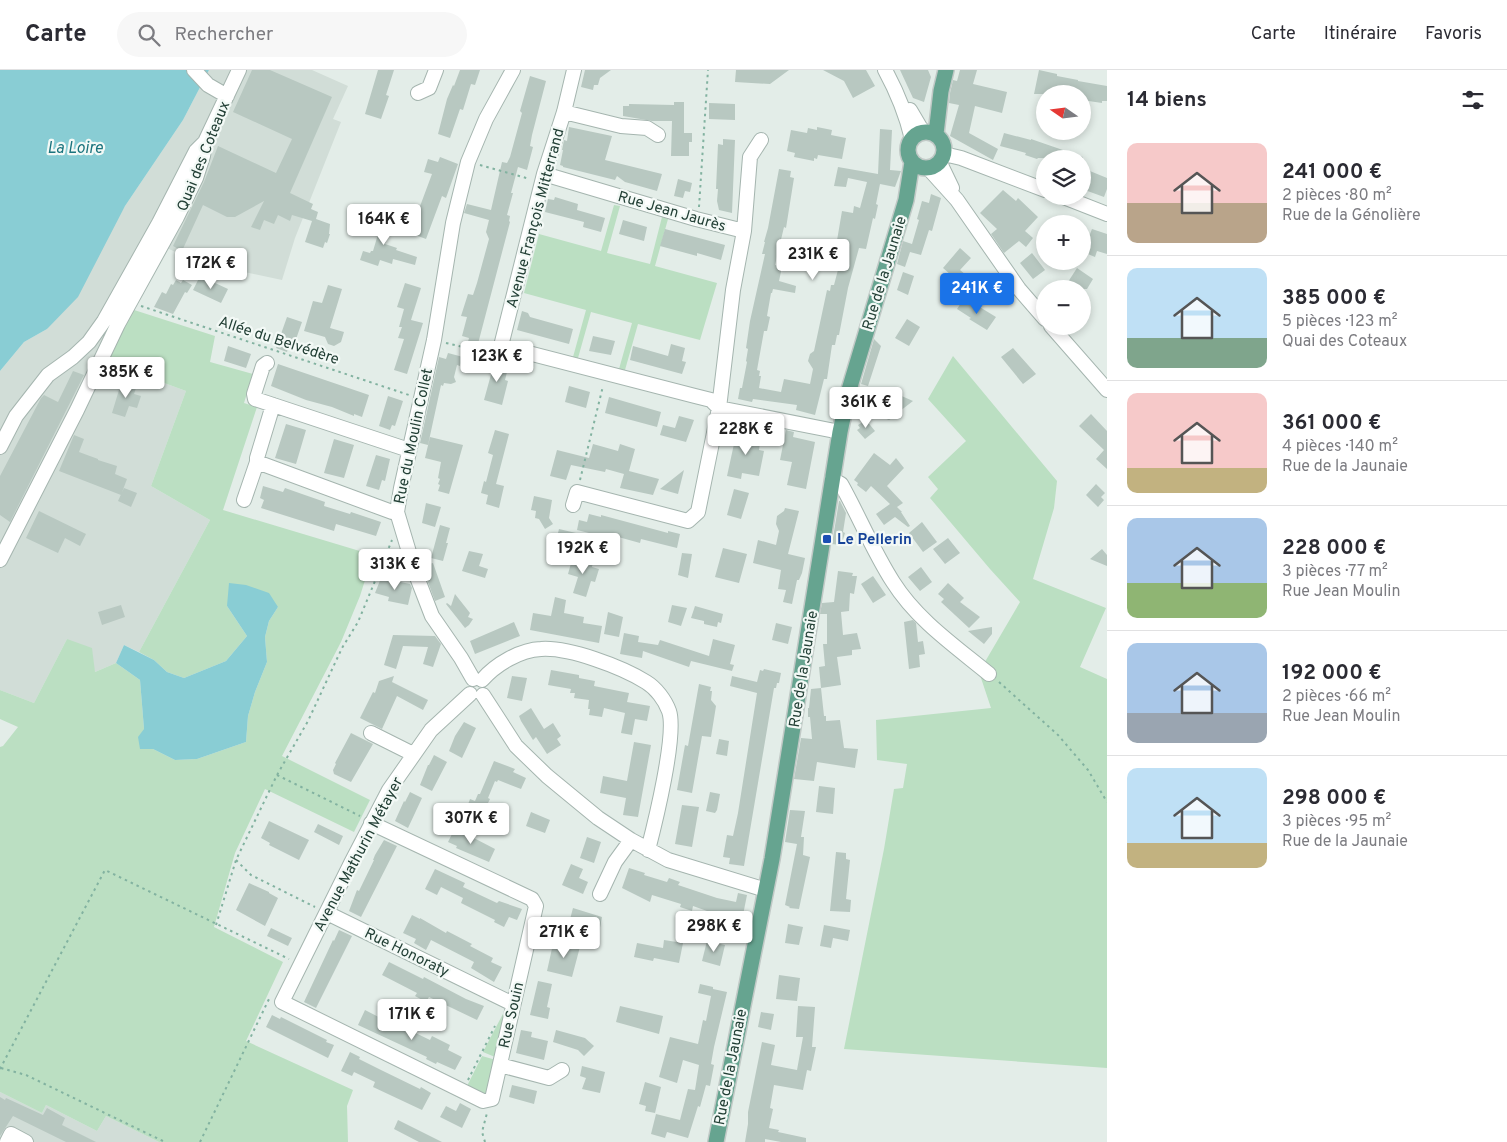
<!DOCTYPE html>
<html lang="fr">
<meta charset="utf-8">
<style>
:root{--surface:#fff;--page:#f7f7f7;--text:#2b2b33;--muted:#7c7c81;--line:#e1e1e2;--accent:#1a73e8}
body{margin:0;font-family:Overpass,sans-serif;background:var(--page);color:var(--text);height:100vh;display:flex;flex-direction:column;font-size:19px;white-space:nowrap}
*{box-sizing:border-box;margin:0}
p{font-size:16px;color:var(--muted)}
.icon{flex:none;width:28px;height:28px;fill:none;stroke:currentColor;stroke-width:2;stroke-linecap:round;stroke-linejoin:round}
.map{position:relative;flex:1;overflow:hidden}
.sheet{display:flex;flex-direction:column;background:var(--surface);width:400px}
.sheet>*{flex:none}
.needle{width:32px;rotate:284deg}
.controls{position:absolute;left:1036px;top:15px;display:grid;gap:10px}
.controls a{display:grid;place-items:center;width:55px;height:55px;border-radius:50%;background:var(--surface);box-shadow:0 2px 8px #0003;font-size:25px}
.price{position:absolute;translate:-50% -42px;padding:0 11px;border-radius:5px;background:#fff;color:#222;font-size:16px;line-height:32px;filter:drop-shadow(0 1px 2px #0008)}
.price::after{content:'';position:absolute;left:50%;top:30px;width:15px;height:11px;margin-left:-8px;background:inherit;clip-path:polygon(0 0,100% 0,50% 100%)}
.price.current{background:var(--accent);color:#fff}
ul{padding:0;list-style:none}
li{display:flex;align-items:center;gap:15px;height:125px;padding:0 20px}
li+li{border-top:1px solid var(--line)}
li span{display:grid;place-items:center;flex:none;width:140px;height:100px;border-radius:10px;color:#555}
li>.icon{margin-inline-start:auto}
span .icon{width:60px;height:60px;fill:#fffc;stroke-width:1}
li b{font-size:21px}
h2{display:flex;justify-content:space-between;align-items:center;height:60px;padding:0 20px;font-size:21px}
header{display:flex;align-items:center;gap:30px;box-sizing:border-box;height:70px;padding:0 25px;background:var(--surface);border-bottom:1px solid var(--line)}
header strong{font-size:24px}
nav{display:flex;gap:28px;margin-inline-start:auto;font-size:18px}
.search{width:350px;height:45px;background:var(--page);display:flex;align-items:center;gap:12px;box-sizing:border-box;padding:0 18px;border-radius:28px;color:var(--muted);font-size:19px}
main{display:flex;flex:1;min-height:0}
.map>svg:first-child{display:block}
.built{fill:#d1ddd7}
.green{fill:#bbdfc2}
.water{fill:#89cdd4}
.building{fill:#b8c8c1}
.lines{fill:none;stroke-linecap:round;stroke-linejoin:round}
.minor-casing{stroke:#a5b5af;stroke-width:16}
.major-casing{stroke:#c1c9c6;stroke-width:18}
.path{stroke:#82b2a0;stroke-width:2;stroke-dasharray:2.5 4;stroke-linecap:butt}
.minor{stroke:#fff;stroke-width:14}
.major{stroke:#66a490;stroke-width:15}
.transit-dot{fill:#1a4fb4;stroke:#f3f9f6;stroke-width:2}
.labels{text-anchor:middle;stroke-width:4.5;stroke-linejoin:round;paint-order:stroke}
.street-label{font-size:15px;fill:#223f35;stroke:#f3f9f6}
.transit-label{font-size:15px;font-weight:bold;fill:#164399;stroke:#f3f9f6;text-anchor:start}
.water-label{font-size:16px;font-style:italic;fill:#1a737d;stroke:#f3f9f6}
</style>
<header>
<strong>Carte</strong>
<div class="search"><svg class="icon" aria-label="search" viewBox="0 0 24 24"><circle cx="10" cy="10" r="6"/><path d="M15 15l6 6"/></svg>Rechercher</div>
<nav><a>Carte</a><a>Itinéraire</a><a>Favoris</a></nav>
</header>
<main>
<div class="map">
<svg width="1107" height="1072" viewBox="0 0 1107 1072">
<rect width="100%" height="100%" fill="#e3ede8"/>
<path class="built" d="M209 0H312L348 16 333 49 341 52 295 168 282 210 194 191 167 178 131 239 107 292 186 321 151 416 210 450 139 582 124 575 116 593 95 602 67 569 34 633 0 620V301L24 272 47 259 125 136 183 50Z
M0 1022 42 1043 46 1035 97 1061 106 1046 159 1072H0Z"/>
<path class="green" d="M614 135 620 136 607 183 650 194 662 147 668 149 655 196 717 213 700 270 638 254 625 300 619 299 632 253 591 242 578 288 573 287 586 240 524 223 539 164 601 181Z
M131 239 215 266 210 292 253 304 244 333 257 337 223 440 373 485 360 526 341 572 282 686 370 730 354 762 265 719 235 783 214 857 283 892 246 971 353 1020 347 1036 348 1072H159L106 1046 97 1061 46 1035 42 1043 0 1022V677L3 676 18 657 0 649V620L34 633 67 569 92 578 95 602 116 593 140 610 144 659 140 679H153L175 690 197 689 246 672 248 646 255 622 267 592 265 567 269 551 278 537 227 536 247 566 226 591 184 608 167 602 154 590 139 582 210 450 151 416 186 321 107 292Z
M953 286 1057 411 1054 438 1033 509 1106 538 1080 597 1107 609V998L844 979 884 779 894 719 903 718 907 694 877 690 876 650 991 638 979 602 1020 532 990 499 930 428 938 419 928 407 966 371 928 329Z
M506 938 507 939 495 987 483 982Z
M482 986 496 990 488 1025 466 1018Z"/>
<path class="water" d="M0 0H209L183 50 125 136 78 227 47 259 24 272 0 301Z
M229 513 246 515 269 523 278 537 269 551 265 567 267 592 255 622 248 646 246 672 197 689 175 690 153 679H140L138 667 144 659 140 610 116 593 124 575 154 590 167 602 184 608 226 591 247 566 227 536Z"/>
<path class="building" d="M252 0H270L332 27 290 123 313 134 311 139 318 142 316 149 330 154 329 164H330L327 173 325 172 323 178 305 172 312 151 292 145 290 151 278 145 274 154 264 150 260 160 251 157 264 131 235 147H227L203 135 182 181 173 176 204 112 218 76 276 103 292 69 233 42Z
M378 0H394L386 25 389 26 381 49 365 44Z
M460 0H480L475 15 471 14 463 40 460 39 450 68 438 64 447 29 453 15 454 16Z
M585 0H611L600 8 598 15H594L593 20 581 17Z
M736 0H789L770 14 735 12Z
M823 0H866L875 16 853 28 844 11Z
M900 0H928L931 7 924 32 913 28Z
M960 0H977L973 14 1007 22 1002 43 975 36 969 63 998 79 993 90 950 66 959 35 949 33 950 23 953 10 957 11Z
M1039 0 1057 4V6L1078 10V11L1107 16V31H1102V33L1082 30V24H1034Z
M530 6 546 11 532 65 530 76 533 77 527 100 518 97 511 123H513L507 145 510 146 509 151 510 152 474 289 464 287 469 268 462 266 467 247 461 246 468 224 473 225 477 213 489 169 486 162 489 150 464 143 467 134 491 140 502 92 507 93 510 87 522 43 520 41Z
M674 32H684V63H692V72H689V86H671L672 51H652L623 46V36H629V34L674 35Z
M709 33 735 34V50L709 49Z
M569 57 612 66 605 90 662 104 657 121 625 112 617 106 615 110 563 97V96L560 95 563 80H562L564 70 567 71Z
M817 57 832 60 831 65 846 68 842 89 818 85 817 89 814 88V91L794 87 795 83 787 81 791 60 807 63 808 58 817 60Z
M880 59 892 60 890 100 901 101 895 117 880 114 876 134 878 135 875 149 873 148 866 179 859 178 848 218 839 265H837L835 275H832L827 309H824L815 345 796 340 797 335 753 329 752 332 738 329 740 318H742L747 292 746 291 748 279 746 278 750 251 765 184H762L765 172H764L768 158 779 99 791 101 790 107 794 108 786 158 784 157 775 195 782 197 779 211 796 216 795 223 773 219 772 223H771L767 246 770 247 767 261H764L757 300 760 301 759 306H761L759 318 781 322 784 309 810 314 813 299 808 291 810 284 814 281 827 220 830 221 831 215H834L839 196 833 194 842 141 853 143 854 136 860 138 867 112 848 108 846 117 834 116 838 97 878 104Z
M1004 63 1031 70V69L1083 87V89L1038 88 1037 89 1025 85 1026 83 1000 76Z
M723 69 735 70 732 143 719 140 717 131 718 119H716L718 74 723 75Z
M440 87 458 94 446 128 442 126 426 169 407 162 412 146 416 147 432 104 424 102 428 89 438 92Z
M1085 99 1107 108V119L1104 127 1082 119V107Z
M678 109 692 113 690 122 685 121 683 128 674 126Z
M1003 120 1016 131 1018 128 1038 147 1025 161 1033 168 1026 177 1019 171 1004 183 991 164 997 159 980 143Z
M931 124 941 128 932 161 929 160 921 185 910 182 905 197 897 194 903 171 912 174 919 150 917 149 922 131 929 133Z
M555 127 578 134 577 140 605 148 601 162 583 157 584 152 545 142 548 129 554 130Z
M370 146 393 153 385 174 397 178 396 180 417 187 415 195 393 189 392 194 380 190 378 196 360 190 363 181 370 183 371 181H373L379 161 367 157Z
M623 150 647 157 644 171 619 164Z
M665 159 725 175 721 190 697 183V186L660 176Z
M1092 159 1107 164V184L1097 181 1095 187 1083 182Z
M960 178 971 188 960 200 972 210 966 218 943 198Z
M1032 183 1045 200 1033 209 1020 193Z
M1077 198 1093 209 1087 219H1072L1066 215Z
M903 202 914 206 908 225 897 220Z
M998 205 1010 221 997 231 984 215Z
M200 206 228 219 221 233 193 220Z
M176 210 181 213 183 210 192 215 187 223 185 222 173 244 154 237 162 222 166 224 171 214 173 215Z
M405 213 421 218 411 250 423 253 407 304 394 300 404 269 398 268 402 257H399L404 239 397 237Z
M328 215 342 219 330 258 344 262 341 272 334 276 328 274 325 267 304 261 313 231 322 233Z
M963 230 976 238 978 236 996 247 987 260 969 249 971 248 957 239Z
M522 241 528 243 530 247 573 259 569 274 517 260Z
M287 247 302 252 295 272 289 276 287 282 276 278Z
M907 249 920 257 909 276 895 268Z
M593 266 615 271 611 285 589 281Z
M874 269 881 276 868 316 861 314Z
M671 274 685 278 682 291 686 292 682 304 630 290 633 276 668 286Z
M228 276 251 284 246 298 224 291Z
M1013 278 1036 304 1023 314 1001 287Z
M448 283 463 287 460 296 457 295 454 307 456 312 451 314 444 313 443 316 441 315 428 375 420 373 439 287 446 289Z
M495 290 509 294 505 310 508 311 502 335 484 330Z
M278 294 369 325 362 347 354 344V346L332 337 306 330 271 316Z
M73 301 84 305 10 452 0 445V406L41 328 44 325 58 332Z
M122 310 137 315 134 324 141 326 137 338 129 336 125 347 112 343Z
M569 316 590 322 586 338 565 332Z
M888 320 913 331 900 341 897 340 895 346 889 350 879 346Z
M388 326 403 331 395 356 392 355 390 360 379 356Z
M609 327 661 342 657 357 605 343Z
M1091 344 1107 361V399L1096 389 1104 380 1079 356Z
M679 346 694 350 686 372 660 365 663 355 675 358Z
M866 350 875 361 865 369 857 360 860 358 858 355Z
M286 354 306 360 296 394 275 388Z
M495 360 509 364 496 414 504 416 499 438 486 434 488 425 481 423 484 411 486 412 493 385 488 383Z
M786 360 794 362 793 367 815 372 806 419 787 415 792 392 780 390Z
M739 361 761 365 759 380 764 381 759 406 742 403 741 409 727 406 734 374H736Z
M74 365 84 369 79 382 98 389V390L117 396 115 404 127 409 121 425 59 401Z
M430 367 463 375 449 424 438 421 440 415 438 414 440 409 438 408 441 392 425 388Z
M334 369 354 375 344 408 324 403Z
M593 374 618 381 620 374 635 379 629 401 659 409 653 425 620 418 624 404 606 399 605 402 571 395 566 410 550 406 557 380 589 388Z
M874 383 890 395 896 388 904 398 887 416 903 433 897 437 902 442H901L910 456 908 457 895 447 884 455 876 444 890 434 871 416 866 422 857 415 858 413 854 410Z
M376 385 390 389 385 411 382 410 379 420 366 416Z
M684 400 678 424 660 419Z
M1096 414 1105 423 1101 427 1104 430 1098 437 1086 425Z
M263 416 283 422 285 418 302 424 325 432 324 436 350 444 351 442 381 452 376 466 336 454 334 461 261 438 264 430 260 428Z
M124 418 137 423 131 437 118 431Z
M734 419 749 423 741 449 727 445Z
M534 426 552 430 549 448 553 454 545 459 539 449 535 448 536 441 531 440Z
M839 431H840L846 443 843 462 845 463 841 475 832 474Z
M426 433 441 437 435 457 422 453Z
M785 438 799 441 788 484 805 488 802 503 799 510H797L792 534 783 532 786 520 778 519 781 500 753 493 758 470 776 475 779 461 776 454 777 446 784 441Z
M39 441 86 464 80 476 65 468 58 483 26 468Z
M589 444 601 447V445L668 463V461L680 464 677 478 641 469 640 473 611 465 605 464 601 466 577 460 579 450 587 452Z
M922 452 937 472 923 482 909 463Z
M440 455 450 458 446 473H448L443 491 431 488Z
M559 459 576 463 572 480 555 475Z
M948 468 960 483 945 494 933 479Z
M723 478 747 484 739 513 715 507Z
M1102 479 1107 485V496L1090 489Z
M469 481 483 484 479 496 488 499 485 508 462 501Z
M682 483 692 484 688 508 678 505Z
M573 486 593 492 592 497 599 499 595 512 591 511 586 527 573 523 578 507 568 504Z
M433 493 445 527 435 531 422 496Z
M921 497 932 512 920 521 908 507Z
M838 501 853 503 852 506H857L854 524 850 523 849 541 841 542 843 565 857 563 861 579 852 580V585L837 587 841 615 821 618 819 597 825 596 823 574H827V544H820L822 533 834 532Z
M873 506 886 525 873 533 861 514Z
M381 508 410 514 412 518 408 535 388 531 389 527 375 523Z
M948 513 964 528 960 532 980 547 969 558 941 532 944 529 938 524Z
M455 524 470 543 468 547 473 549 469 555 465 558 446 534 447 533 451 536Z
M555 527 566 530 564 543 584 547 583 553 602 556 599 573 530 560 533 543 551 546Z
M121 535 125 547 102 555 98 542Z
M672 535 687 538 681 556 668 552Z
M695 536 723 544 721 553 718 552 717 557 704 554V551L691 548Z
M608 542 623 547 619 567 604 564Z
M913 550 916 553 918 572 923 571 925 584 919 585 920 597 909 599 904 552Z
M514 552 520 566 475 584 470 571Z
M776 553 792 557 788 574 772 570Z
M992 557V564L984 574 968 561Z
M624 563 639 566 638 572 658 575 660 570 709 586 713 569 735 575 730 594 734 595 732 601 691 591 689 597 643 581 642 588 620 584Z
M393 565 435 566 441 574 433 597 423 594 428 577 403 576 396 599 384 595Z
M764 599 781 603 779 613H777L776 618H774L744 796 729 794 730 788 723 787 727 765 733 766 738 743 757 623 730 616 732 606 757 612 760 600 763 601Z
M551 600 579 605V608L595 611 594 616 629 623 627 632 650 636 647 651 635 649 632 665 621 663 625 643 604 638 602 647 589 645 590 639H588L589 630 574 628 575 623H570L571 619 548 615Z
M394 606 392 612 428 630 423 640 397 626 382 659 360 648 373 622 375 623 379 611Z
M512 606 527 608 522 631 507 628Z
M699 614 711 617 710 621H712L711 630 716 636 711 667 702 666 692 723 677 720 685 675 688 676Z
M821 618 824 646H826V651L840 650 844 678 858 679 855 698 817 692 814 711 794 709 801 668 812 669 810 647H808V638H809L811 619Z
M531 638 544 659 553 653 561 666 557 669 561 675 547 684 536 667 533 670 521 651 519 646Z
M464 652 476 658 462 688 449 681 455 666Z
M351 663 373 674 351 712 334 704 333 700 336 694 335 693Z
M719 669 729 671 727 686 716 684Z
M634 672 651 675 638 747 623 745 626 728 600 723 603 706 627 711Z
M434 685 447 692 432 721 420 715 428 695H429Z
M494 691 515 699 513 702 526 708 521 719 498 710 497 712 495 711 488 728 490 729 487 735 499 740 494 752 466 740 470 729 475 731 478 724H480Z
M819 716 835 718 833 744 816 742Z
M410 722 422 728 408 758 395 751 404 731 405 732Z
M710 722 720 724 717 740 715 743 706 741Z
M682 735 699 737 692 777 675 774Z
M790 740 805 741 801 767H804L803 785 810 787 799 839 789 838 790 837 785 835 797 774 785 772Z
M531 742 550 750 545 763 526 756Z
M269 751 309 770 299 790 269 775 270 773 261 768Z
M318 754 343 766 339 775 314 762Z
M456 756 469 762 470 766 495 779 489 792 456 778 457 776 448 772Z
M587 767 601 772 594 793 580 788Z
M384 770 397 776 361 847 349 841 357 820 359 821 374 790H373L375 785Z
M836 782 846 783V789L850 790 846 829 851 830 850 842 830 841Z
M571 794 583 799 579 808 588 812 583 824 562 815Z
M629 798 645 803 644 805 667 812 669 808 680 812 678 815 717 828 736 832 738 823 747 825 740 860H738L736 868 723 865 725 856 719 854 721 846 693 836 692 841 680 837 681 834 652 825 650 832 622 818Z
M435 799 465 813 463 817 497 833 499 831 522 839 517 850 509 847 504 857 494 852 495 850 461 833 463 828 441 817 437 825 425 819Z
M249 813 269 822V823L278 828 265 856 236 840Z
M573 838 602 847 599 863 569 853Z
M412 845 420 849V848L446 863 447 861 472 874 470 876 493 888 491 892 502 897 494 912 471 898 474 892 431 870 426 880 414 873 416 869 403 863Z
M788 854 803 857 799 875 785 873Z
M824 855 850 860 848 871 833 868 831 878 820 876Z
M271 858 292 868 288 876 267 866Z
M339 860 352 866 316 938 304 932 333 870 334 871Z
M571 870 581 873 572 907 547 901 553 874 569 879Z
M664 870 683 873 679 893 654 888 653 891 634 887 637 873 663 878Z
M707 871 725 875 720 896 702 891Z
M389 892 423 909 424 907 466 929 484 936 477 950 429 927 426 932 415 926 417 923 382 905Z
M779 905 800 908 797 931 776 929Z
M538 911 552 914 547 937 550 938 548 949 530 945Z
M700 914 713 917V919L727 922 714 977 711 994 714 995 710 1016 706 1015 700 1037 698 1036 688 1068 667 1062 665 1068 651 1064 656 1044 680 1050 688 1019 695 1020 699 995 683 990 677 1013 659 1007 670 967 698 974 703 950 706 951 711 926 698 923Z
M620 936 663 946 659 964 616 952Z
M798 936 815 937 812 977H816L811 1001 807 1000 803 1020 774 1015 770 1038 773 1039 769 1058 779 1060 778 1062 806 1068V1072H781L765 1069V1072H745L748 1054V1042L762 972 775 975 771 995 797 1000 803 967H796Z
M365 940 400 958 401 956 430 970 432 966 450 975 448 980 462 987 455 1000 437 992 436 994 426 989 427 987 358 955Z
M761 942 774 944 771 960 758 957Z
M272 945 280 949 281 947 327 970 326 972 334 975 328 988 266 957Z
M521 960 532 962 531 967 548 971 544 990 516 983Z
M556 960 585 968 594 976 584 986 578 980 553 972Z
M350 982 360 987 359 989 381 1000 420 1019 421 1017 431 1023 422 1040 373 1017 375 1012 354 1002 352 1006 341 1001Z
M582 996 605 1002 600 1023 582 1019 586 1008 580 1006Z
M645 1012 661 1017 655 1043 645 1041 646 1036 639 1034Z
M512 1015 537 1021 534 1034 509 1027Z
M0 1027 5 1030 6 1028 43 1045 47 1038 65 1048 62 1055 96 1072H66L13 1046 0 1066Z
M460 1033 471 1039 462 1058 440 1047 446 1036 456 1041Z
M398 1050 442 1072H419L394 1059Z"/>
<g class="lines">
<defs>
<path id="minor" d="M194 0 208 15 227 26
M574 0 564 42 544 104 501 276 695 326 711 330 719 338 840 362
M885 0C897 22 906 44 912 69
M418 23 429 18 436 0
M910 40 923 62
M564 42 621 56 647 58 658 65
M944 84 961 88 1045 120
M940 93 952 118
M929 99 957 130 1019 219 1045 249
M544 104 696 149 744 161 733 220 719 338 698 442 688 451 577 422 573 435
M1061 126 1107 144
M744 161 750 87 761 70
M1051 256 1107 320
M267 293 263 296 254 324 255 329 409 380
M273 335 257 388V392L392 442H397
M0 377 16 346 48 305 73 287 89 272 104 251 159 153 196 81 205 72
M832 409 841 414C859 446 873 481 893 512 917 550 955 576 989 604
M244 430 257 392
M0 490 77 340 118 254 177 147 196 108 203 86 205 72 239 0
M473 609 461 588 432 546 415 502 397 442 401 418 434 270 453 153 468 92 486 49 513 0
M482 610C496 594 520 580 541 579 569 577 622 597 646 612 656 618 665 630 669 641 677 664 655 753 648 780
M483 625 516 676 547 706 598 748 631 770 668 790 766 820
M371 663 413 684
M371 753 532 829 536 836 492 1029 483 1031 282 932 351 793 389 720 431 660 470 624
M600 824 615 792 631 770
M327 843 513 934
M500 995 549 1008 562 1000
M7 1072 11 1064 26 1072"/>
<path id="major" d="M908 80a18 18 0 1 1 36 0a18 18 0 1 1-36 0Z
M936 64 941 21 946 0
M716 1072 772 789 840 362 849 320 906 130 912 92"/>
</defs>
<use href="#minor" class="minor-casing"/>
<use href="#major" class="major-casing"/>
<path class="path" d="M480 95 530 109
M699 137 708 0
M141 236 409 325
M446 273 484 282 489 280
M580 410 603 316
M999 612 1058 665 1088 700 1107 732
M277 705 360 746
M236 790 251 805 315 837
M216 855 236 790 277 705 308 651 342 578 358 552 392 470
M1 998 26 1005 165 1072
M0 999 105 800 289 889
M468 1010 495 956
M200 1072 269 929
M485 1072 482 1062 487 1043"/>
<use href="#minor" class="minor"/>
<use href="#major" class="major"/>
</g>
<rect class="transit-dot" x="822" y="464" width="10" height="10" rx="2.5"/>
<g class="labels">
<g class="street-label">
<text transform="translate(203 86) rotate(-68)" y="5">Quai des Coteaux</text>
<text transform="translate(672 141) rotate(16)" y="5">Rue Jean Jaurès</text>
<text transform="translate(535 148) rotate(-75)" y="5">Avenue François Mitterrand</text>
<text transform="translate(884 203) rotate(-73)" y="5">Rue de la Jaunaie</text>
<text transform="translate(279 270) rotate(18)" y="5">Allée du Belvédère</text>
<text transform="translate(413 366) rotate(-78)" y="5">Rue du Moulin Collet</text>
<text transform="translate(803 599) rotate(-81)" y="5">Rue de la Jaunaie</text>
<text transform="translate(358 784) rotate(-62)" y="5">Avenue Mathurin Métayer</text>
<text transform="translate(407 882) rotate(26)" y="5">Rue Honoraty</text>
<text transform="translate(511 945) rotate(-77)" y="5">Rue Souin</text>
<text transform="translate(730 997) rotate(-79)" y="5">Rue de la Jaunaie</text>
</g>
<g class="transit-label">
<text x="837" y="474">Le Pellerin</text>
</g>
<g class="water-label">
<text x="75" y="83">La Loire</text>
</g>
</g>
</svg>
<div class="controls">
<a><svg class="needle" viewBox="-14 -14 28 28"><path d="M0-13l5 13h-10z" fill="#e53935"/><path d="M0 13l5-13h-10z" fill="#7c7c81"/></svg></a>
<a><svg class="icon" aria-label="layers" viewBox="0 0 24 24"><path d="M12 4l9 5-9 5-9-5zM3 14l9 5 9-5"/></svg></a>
<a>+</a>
<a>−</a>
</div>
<b class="price" style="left:384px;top:176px">164K €</b>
<b class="price" style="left:813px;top:211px">231K €</b>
<b class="price" style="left:211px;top:220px">172K €</b>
<b class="price current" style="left:977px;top:245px">241K €</b>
<b class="price" style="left:497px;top:313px">123K €</b>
<b class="price" style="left:126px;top:329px">385K €</b>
<b class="price" style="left:866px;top:359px">361K €</b>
<b class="price" style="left:746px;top:386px">228K €</b>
<b class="price" style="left:583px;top:505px">192K €</b>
<b class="price" style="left:395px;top:521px">313K €</b>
<b class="price" style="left:471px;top:775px">307K €</b>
<b class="price" style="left:714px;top:883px">298K €</b>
<b class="price" style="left:564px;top:889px">271K €</b>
<b class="price" style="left:412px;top:971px">171K €</b>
</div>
<section class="sheet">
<h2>14 biens<svg class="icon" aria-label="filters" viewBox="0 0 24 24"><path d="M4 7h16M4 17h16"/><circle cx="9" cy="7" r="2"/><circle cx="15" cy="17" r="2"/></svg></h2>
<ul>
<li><span style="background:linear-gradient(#f6c9c9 60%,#b9a48a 0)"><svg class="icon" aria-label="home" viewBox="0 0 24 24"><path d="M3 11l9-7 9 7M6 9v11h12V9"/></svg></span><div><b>241 000 €</b><p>2 pièces · 80 m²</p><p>Rue de la Génolière</p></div></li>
<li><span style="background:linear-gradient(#bfe0f5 70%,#7fa58c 0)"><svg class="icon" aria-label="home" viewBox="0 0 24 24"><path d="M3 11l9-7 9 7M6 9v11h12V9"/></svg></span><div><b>385 000 €</b><p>5 pièces · 123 m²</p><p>Quai des Coteaux</p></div></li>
<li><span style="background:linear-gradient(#f6c9c9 75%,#c2b280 0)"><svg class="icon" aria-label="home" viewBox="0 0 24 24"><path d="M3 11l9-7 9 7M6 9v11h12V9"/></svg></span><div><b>361 000 €</b><p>4 pièces · 140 m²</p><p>Rue de la Jaunaie</p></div></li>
<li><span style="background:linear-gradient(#a9c7e8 65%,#8fb573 0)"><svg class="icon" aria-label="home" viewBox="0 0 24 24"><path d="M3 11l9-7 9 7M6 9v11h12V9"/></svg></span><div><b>228 000 €</b><p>3 pièces · 77 m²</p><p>Rue Jean Moulin</p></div></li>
<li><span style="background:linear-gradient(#a9c7e8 70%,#9aa5b1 0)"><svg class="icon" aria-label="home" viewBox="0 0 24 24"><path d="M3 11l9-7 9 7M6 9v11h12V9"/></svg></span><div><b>192 000 €</b><p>2 pièces · 66 m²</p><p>Rue Jean Moulin</p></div></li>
<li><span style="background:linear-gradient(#bfe0f5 75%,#c2b280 0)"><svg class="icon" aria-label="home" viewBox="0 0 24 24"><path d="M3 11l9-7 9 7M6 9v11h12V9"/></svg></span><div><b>298 000 €</b><p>3 pièces · 95 m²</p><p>Rue de la Jaunaie</p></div></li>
</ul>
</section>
</main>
